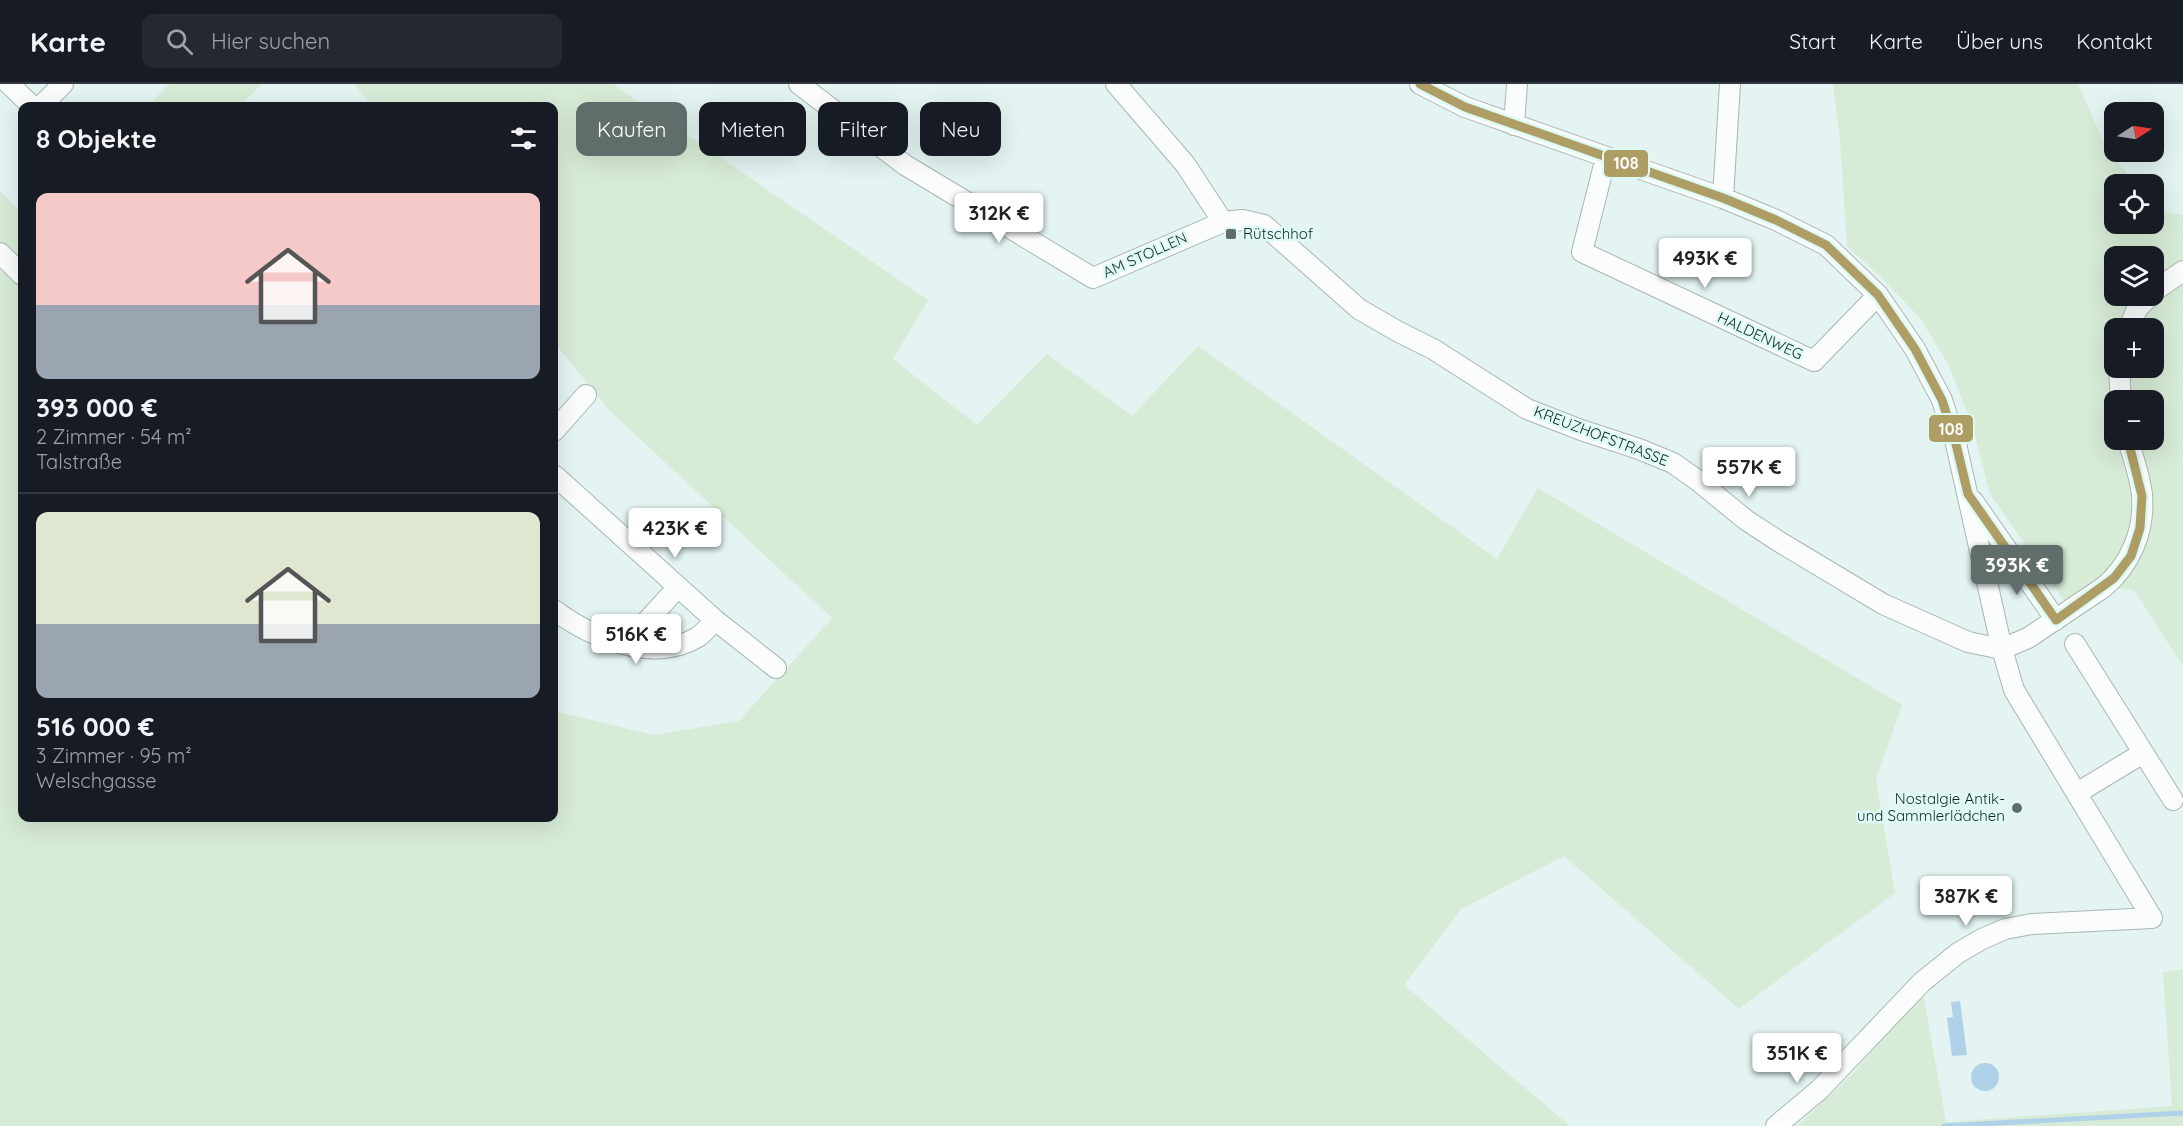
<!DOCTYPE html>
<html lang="de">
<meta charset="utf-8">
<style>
:root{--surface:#171b24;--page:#242831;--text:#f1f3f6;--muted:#9ea1a6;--line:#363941;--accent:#606d6b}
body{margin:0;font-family:Quicksand,sans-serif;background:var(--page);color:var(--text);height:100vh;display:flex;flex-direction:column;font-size:22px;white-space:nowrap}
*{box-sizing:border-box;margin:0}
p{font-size:20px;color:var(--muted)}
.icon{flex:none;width:33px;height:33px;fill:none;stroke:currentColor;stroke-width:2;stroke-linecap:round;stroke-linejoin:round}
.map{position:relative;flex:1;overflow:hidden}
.details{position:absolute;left:18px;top:18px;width:540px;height:720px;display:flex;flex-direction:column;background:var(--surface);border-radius:12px;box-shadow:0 6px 24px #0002}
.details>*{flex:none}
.banner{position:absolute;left:576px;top:18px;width:570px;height:54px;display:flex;gap:12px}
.needle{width:39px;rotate:78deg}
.controls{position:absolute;left:2104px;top:18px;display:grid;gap:12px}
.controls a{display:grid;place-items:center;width:60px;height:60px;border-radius:12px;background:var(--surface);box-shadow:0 6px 24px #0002;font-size:30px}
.price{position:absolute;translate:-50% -51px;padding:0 14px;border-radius:6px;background:#fff;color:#222;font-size:20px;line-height:39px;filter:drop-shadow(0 2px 3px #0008)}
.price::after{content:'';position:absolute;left:50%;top:36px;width:18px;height:14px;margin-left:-9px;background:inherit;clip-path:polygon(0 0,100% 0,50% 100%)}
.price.on{background:var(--accent);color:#fff}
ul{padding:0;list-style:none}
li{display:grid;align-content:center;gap:12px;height:318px;padding:0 18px}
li+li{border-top:2px solid var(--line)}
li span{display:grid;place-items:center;height:186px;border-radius:12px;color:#555}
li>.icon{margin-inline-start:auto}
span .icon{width:108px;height:108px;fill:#fffc;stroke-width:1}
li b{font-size:26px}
h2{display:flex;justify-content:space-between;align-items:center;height:72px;padding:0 18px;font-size:26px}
.chip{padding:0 21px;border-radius:12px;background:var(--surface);box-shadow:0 6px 24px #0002;font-size:21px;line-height:54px}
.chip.on{background:var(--accent);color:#fff}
header{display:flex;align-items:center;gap:36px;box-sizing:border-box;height:84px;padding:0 30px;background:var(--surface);border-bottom:2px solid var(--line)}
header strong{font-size:28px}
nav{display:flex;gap:33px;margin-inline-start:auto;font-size:21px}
.search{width:420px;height:54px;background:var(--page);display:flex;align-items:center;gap:15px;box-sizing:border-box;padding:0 21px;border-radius:12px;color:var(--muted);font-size:22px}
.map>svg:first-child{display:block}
.green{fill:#d7ecd6;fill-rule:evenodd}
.water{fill:#afd2e8}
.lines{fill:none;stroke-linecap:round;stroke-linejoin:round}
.stream{stroke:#afd2e8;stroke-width:5}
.minor-casing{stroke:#a9b6b4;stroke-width:22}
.minor{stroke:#fbfdfd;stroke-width:20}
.bus-1-casing{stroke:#ddfaf7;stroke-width:14}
.bus-1{stroke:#ae9d64;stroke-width:9}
.poi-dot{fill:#606d6b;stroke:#ddfaf7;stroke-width:2}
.labels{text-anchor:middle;stroke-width:5;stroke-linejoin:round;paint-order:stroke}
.poi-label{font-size:15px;fill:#192423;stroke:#ddfaf7;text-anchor:start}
.street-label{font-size:15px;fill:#192423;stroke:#ddfaf7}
.line-badge{stroke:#ddfaf7;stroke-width:2}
.badge-label{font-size:16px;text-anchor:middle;font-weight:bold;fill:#fff}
</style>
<header>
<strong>Karte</strong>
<div class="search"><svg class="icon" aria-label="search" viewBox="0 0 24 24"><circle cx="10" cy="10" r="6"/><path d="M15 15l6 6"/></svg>Hier suchen</div>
<nav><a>Start</a><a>Karte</a><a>Über uns</a><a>Kontakt</a></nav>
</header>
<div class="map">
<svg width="2183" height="1042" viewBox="0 0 2183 1042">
<rect width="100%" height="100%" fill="#e3f4f2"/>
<path class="green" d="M169 0H262L240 22H148Z
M354 0H613L928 216 893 275 977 341 1047 270 1132 332 1198 262 1497 475 1538 404 1902 621 1876 695 1895 809 1739 925 1564 772 1461 825 1404 901 1570 1042H0V107L22 129V734H554V627L654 651 739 637 832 534 609 326 554 258V22H372Z
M1833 0H2078L2104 59 2135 100H2115V140H2154V125L2156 127 2183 131V582L2134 506 2087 502 2065 518 1990 410 1973 344 1949 282 1921 235 1882 194 1847 162 1840 56ZM2115 172H2154V212H2115ZM2115 244H2154V284H2115ZM2115 316H2154V356H2115Z
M2183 885V1042H1797L1852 990 1923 909 1946 1038 2172 1022 2163 888Z"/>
<path class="water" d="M1960 917 1967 971 1952 972 1947 934 1953 933 1951 918Z
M1971 993a14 14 0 1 1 28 0a14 14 0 1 1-28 0Z"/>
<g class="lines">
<path class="stream" d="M1944 1042 2183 1029"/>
<defs>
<path id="minor" d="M9 0 32 22
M799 0 905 81 1093 194 1223 138 1243 136 1264 141 1359 225 1397 247 1433 265 1527 325 1581 346 1639 365 1673 379 1697 396 1746 436 1778 457 1883 520 1968 558 2002 565 2014 606 2152 834 2032 840 2005 845 1982 855 1958 869 1922 898 1819 1006 1776 1042
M1116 0 1185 80 1223 138
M1420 0 1465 23 1723 114 1776 136 1826 161 1878 211 1915 265 1942 316 1956 360 2002 565 2028 554 2104 503C2131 480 2145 446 2142 411 2140 392 2133 373 2128 356
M41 22 63 0
M1514 41 1517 0
M1606 73 1582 168 1814 277 1878 211
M1723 114 1730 0
M0 169 22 191
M2154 207 2183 187
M2129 244 2137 225 2150 212
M2119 284 2121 316
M554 347 586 311
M554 391 715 536 776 584
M1973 417 2056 536
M554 526C592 554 653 580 698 553 704 549 710 541 715 536
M626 560 678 503
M2075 560 2173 716
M2077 709 2143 669"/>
</defs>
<use href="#minor" class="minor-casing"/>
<use href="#minor" class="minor"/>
<defs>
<path id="bus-1" d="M1420 0 1465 23 1723 114 1776 136 1826 161 1878 211 1915 265 1942 316 1956 360 1968 410 2056 536
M2056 536 2114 494 2131 472 2140 444 2142 412 2128 356"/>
</defs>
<use href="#bus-1" class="bus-1-casing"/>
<use href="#bus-1" class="bus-1"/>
</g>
<g class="poi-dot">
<rect x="1225" y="144" width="12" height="12" rx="3"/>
<circle cx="2017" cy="724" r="6"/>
</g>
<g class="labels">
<g class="poi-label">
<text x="1243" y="155">Rütschhof</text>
<text x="2005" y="720" text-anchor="end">Nostalgie Antik-<tspan x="2005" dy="17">und Sammlerlädchen</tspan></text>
</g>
<g class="street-label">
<text transform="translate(1145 171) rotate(-24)" y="5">AM STOLLEN</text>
<text transform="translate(1760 252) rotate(25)" y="5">HALDENWEG</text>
<text transform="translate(1601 352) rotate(21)" y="5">KREUZHOFSTRASSE</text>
</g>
</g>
<g class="line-badge">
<rect x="1603" y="65" width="46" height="29" rx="6" fill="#ae9d64"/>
<rect x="1928" y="330" width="46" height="29" rx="6" fill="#ae9d64"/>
</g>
<g class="badge-label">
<text x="1626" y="85">108</text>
<text x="1951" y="351">108</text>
</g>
</svg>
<div class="controls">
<a><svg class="needle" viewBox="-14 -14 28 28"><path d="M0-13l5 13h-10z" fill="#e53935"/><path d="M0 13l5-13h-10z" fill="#9ea1a6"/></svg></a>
<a><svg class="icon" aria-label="locate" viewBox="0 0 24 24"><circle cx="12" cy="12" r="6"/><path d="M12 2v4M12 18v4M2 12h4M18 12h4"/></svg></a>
<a><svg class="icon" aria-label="layers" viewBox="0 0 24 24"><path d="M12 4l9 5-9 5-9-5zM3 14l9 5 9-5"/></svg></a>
<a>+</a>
<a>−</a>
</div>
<b class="price" style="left:999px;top:160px">312K €</b>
<b class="price" style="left:1705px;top:205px">493K €</b>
<b class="price" style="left:1749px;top:414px">557K €</b>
<b class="price" style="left:675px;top:475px">423K €</b>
<b class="price on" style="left:2017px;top:512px">393K €</b>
<b class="price" style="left:636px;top:581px">516K €</b>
<b class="price" style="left:1966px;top:843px">387K €</b>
<b class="price" style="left:1797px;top:1000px">351K €</b>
<div class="banner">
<a class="chip on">Kaufen</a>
<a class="chip">Mieten</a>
<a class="chip">Filter</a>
<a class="chip">Neu</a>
</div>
<section class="details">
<h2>8 Objekte<svg class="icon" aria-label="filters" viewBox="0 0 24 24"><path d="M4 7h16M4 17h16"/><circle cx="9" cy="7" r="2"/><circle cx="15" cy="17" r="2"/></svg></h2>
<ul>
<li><span style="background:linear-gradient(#f6c9c9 60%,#9aa5b1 0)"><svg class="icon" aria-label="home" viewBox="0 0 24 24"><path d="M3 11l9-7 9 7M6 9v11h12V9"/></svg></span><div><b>393 000 €</b><p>2 Zimmer · 54 m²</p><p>Talstraße</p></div></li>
<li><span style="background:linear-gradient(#dfe7d0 60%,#9aa5b1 0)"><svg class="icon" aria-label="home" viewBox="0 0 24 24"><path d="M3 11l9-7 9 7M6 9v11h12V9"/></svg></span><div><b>516 000 €</b><p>3 Zimmer · 95 m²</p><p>Welschgasse</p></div></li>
</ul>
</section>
</div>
